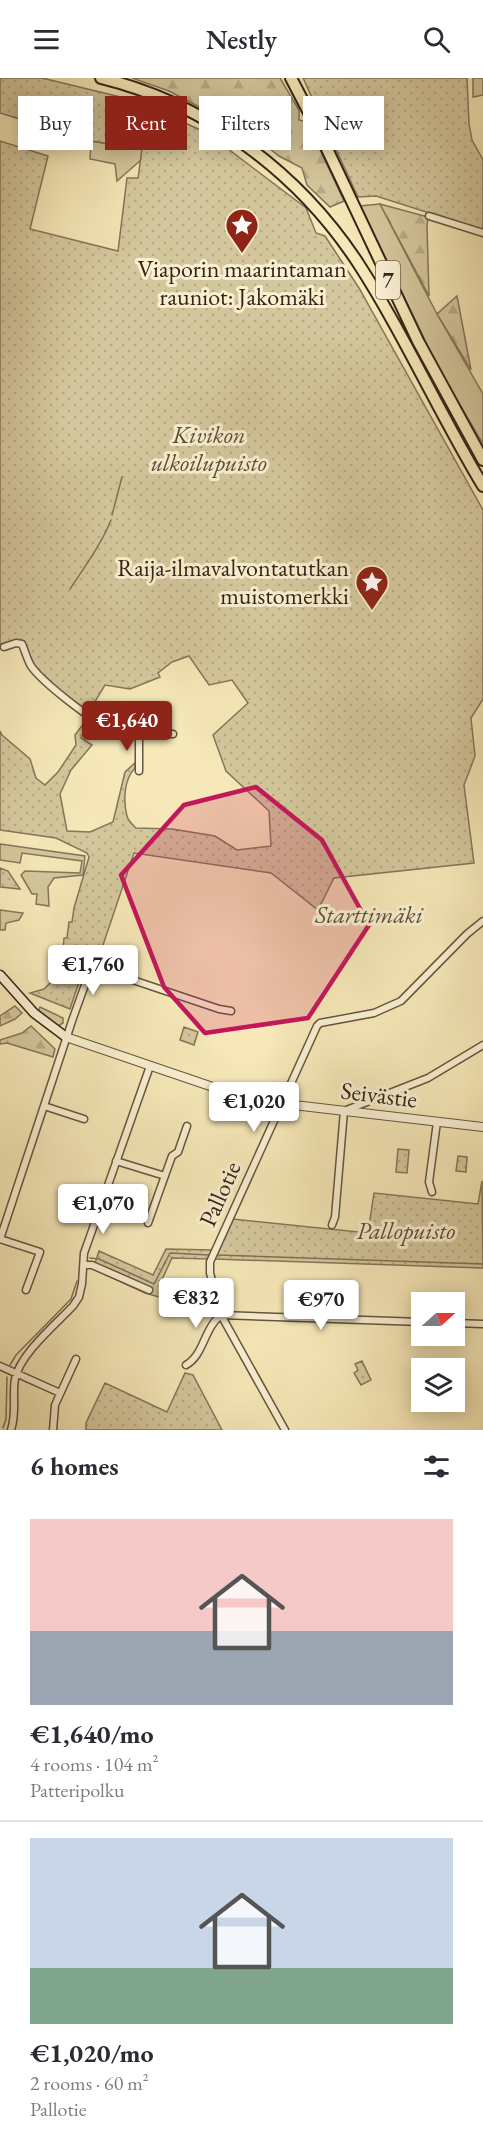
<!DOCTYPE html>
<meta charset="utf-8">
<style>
:root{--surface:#fff;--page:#f2f2f3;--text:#2b2b33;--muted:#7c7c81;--line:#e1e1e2;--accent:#8f2418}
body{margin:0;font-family:"EB Garamond",serif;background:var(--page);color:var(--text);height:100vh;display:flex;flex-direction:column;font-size:22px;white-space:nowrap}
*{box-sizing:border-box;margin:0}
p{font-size:20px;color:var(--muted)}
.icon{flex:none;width:33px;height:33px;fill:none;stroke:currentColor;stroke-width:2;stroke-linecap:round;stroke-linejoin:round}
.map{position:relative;height:1352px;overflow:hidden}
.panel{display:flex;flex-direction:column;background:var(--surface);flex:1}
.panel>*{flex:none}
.guide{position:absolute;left:18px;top:18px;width:447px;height:54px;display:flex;gap:12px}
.needle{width:39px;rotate:69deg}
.tools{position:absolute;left:411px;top:1214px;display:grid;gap:12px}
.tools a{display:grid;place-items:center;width:54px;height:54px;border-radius:0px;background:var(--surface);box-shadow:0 3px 15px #0003;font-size:30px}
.price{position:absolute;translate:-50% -51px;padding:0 14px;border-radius:6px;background:#fff;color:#222;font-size:20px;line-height:39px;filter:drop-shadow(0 2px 3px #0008)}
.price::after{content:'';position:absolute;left:50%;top:36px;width:18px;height:14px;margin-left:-9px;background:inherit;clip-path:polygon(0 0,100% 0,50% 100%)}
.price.active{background:var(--accent);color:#fff}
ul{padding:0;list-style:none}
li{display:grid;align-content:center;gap:12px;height:318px;padding:0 30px}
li+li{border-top:2px solid var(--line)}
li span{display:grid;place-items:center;height:186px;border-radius:0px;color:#555}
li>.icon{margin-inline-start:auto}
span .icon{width:108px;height:108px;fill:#fffc;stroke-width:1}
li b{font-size:26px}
h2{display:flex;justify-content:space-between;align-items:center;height:72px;padding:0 30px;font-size:26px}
.chip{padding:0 21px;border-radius:0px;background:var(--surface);box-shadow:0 3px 15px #0003;font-size:21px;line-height:54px}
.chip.active{background:var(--accent);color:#fff}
header{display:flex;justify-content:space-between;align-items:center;height:78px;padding:0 30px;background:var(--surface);font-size:27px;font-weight:600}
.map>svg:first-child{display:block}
.grass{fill:#d5c79d;stroke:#85765a;stroke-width:1.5}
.forest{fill:url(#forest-firs);stroke:#85765a;stroke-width:1.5}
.park{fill:url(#park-dots);stroke:#85765a;stroke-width:1.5}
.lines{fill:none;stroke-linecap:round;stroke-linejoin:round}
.stream{stroke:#817157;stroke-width:1.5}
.minor-casing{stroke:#65553f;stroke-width:9}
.tertiary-casing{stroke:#65553f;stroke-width:10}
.secondary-casing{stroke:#352417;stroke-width:11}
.motorway-casing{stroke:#352417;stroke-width:14}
.minor{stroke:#f9f0d1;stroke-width:6}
.tertiary{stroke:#f9f0d1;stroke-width:8}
.secondary{stroke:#f9f0d1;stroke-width:8}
.motorway{stroke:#f6e8b8;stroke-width:10}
.marked{fill:#c2185b;fill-opacity:0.2;stroke:#c2185b;stroke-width:4.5;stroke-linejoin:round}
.labels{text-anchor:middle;stroke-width:6;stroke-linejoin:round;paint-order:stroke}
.shield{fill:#f9f0d1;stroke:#70614f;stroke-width:1.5}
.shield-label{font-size:22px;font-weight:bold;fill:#352417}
.poi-label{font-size:24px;fill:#352417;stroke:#f9f0d1}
.park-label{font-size:24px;font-style:italic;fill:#5d4d38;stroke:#f9f0d1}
.street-label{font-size:24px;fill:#352417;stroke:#f9f0d1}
</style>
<header><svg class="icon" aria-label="menu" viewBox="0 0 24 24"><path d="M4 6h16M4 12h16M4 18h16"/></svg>Nestly<svg class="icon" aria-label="search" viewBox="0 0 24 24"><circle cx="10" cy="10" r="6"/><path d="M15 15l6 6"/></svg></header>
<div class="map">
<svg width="483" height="1352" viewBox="0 0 483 1352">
<defs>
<pattern id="forest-firs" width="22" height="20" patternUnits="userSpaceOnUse" patternTransform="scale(1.5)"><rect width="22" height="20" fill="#d5c79d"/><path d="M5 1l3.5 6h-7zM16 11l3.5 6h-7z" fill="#b7ab86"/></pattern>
<pattern id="park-dots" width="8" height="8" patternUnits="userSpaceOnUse" patternTransform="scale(1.5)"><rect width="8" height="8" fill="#d5c79d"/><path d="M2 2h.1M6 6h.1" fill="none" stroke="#b7ab86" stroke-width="1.8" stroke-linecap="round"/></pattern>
</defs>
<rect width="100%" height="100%" fill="#f6e8b8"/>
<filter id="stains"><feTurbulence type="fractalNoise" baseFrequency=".00333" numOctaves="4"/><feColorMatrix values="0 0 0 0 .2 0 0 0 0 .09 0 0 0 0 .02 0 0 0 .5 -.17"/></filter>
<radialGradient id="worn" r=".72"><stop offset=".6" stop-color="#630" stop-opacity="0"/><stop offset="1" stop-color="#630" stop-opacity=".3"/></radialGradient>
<path class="grass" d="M91 63 142 71 141 82 117 103 115 86 90 81Z
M380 126 437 236 483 316V366L439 291 360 128Z
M0 766 85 778 83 797 54 800 48 809 49 828 36 826 37 816H32L21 797 25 793 80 795 82 783 22 775 20 785 0 782Z
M0 832 23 835 19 842 6 845 5 852H0Z
M40 929 63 940V945L58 948 38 934Z"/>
<path class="forest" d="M132 0H280L299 32V42L307 44 344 123 330 129 307 107 302 90 279 78 246 52 244 43 220 40 169 13Z
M473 0H483V17L473 19Z
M380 126 428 139 427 148 429 218Z
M457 218 471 292 437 236Z
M15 928 22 935 15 941 0 948V938Z
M31 948 55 971 53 979 7 965 0 966V962L22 955Z"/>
<path class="park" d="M0 0H42L137 23 207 55 306 130 316 155 325 158 359 210 483 432V621L471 640 475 678 464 707 474 785 334 800 318 832 271 795 134 775 97 885 84 889 70 931 30 915 44 911 61 894 64 860H67L69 844H72L74 830 89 779 87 775 56 760 0 752V653L2 657 30 681 36 700 45 707 58 694 76 667 75 657 84 645 89 646 81 660 92 667 71 692 60 716 67 753 90 754 113 744 125 694 136 684 135 690C124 701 123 723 127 738 128 743 133 747 136 750L172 751 215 758 237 772 271 768 269 733 226 693 213 657 248 625 232 602 209 607 189 578 172 584 158 595 160 599 130 611 105 607 88 635C71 621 51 608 37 592 30 582 29 570 22 563L0 566V63L48 78 30 151 118 173 127 100H138L142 71 91 63 0 35Z
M303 0H467L469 46 472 62 483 82V152L376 118 358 119Z
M0 790 8 793 20 811 0 809Z
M184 949 198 954 194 967 180 962Z
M398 1071 409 1072 407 1095 396 1094Z
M458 1078 467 1079 466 1094 456 1093Z
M482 1103 483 1190 215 1181 233 1141 368 1155 374 1115 478 1126Z
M166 1171 212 1172 208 1181 172 1180 159 1208 208 1222 214 1219 213 1234 145 1215 93 1191 99 1173 153 1197Z
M362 1283 371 1302 361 1307 354 1295 358 1292 355 1286Z
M185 1295 193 1297 222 1352H86V1345L105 1305 167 1334Z"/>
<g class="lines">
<path class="stream" d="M112 437 122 399
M70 511C84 490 102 465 111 442
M217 1177 483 1186
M90 1180 99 1181 154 1206 170 1175 209 1177
M10 1287 16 1277 71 1221 77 1203
M3 1350 6 1341 7 1299"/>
<defs>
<path id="minor" d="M429 138 483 155
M4 569 16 565 22 566C25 573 27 581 31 588 42 604 94 645 112 651 132 658 153 656 173 656
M139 693V656
M44 1028 84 1041
M116 1083 165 1098
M432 1114 429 1104 437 1044
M148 1145 172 1078 178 1074 187 1048
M332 1147 335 1139 344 1033 428 1000 483 967
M0 1161 73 940 90 893 95 890 100 891 219 931 231 933
M0 1161 40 1174 26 1212
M86 1187H92L149 1212
M454 1245 483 1246
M186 1287C204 1277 204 1250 221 1237L422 1244
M0 1288 60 1315
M11 1352C17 1334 12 1318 15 1301 20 1276 56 1246 73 1228L79 1219 82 1206 84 1175 88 1164 150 988
M53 1352 55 1327 76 1281
M285 1352 221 1237 210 1195V1184L317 948 320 945 374 935 401 923 467 856 483 843"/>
<path id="tertiary" d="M66 959 251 1022 483 1049"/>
<path id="secondary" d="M0 897 34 935 66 959"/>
<path id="motorway" d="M101 0C207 26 298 94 358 185 404 256 439 335 483 408
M291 0 319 54 418 263 483 382"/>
</defs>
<use href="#minor" class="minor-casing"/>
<use href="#tertiary" class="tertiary-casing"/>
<use href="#secondary" class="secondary-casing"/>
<use href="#motorway" class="motorway-casing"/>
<use href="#minor" class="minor"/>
<use href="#tertiary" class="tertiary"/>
<use href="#secondary" class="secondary"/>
<use href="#motorway" class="motorway"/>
</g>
<path class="marked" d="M256 709 322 762 369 847 308 940 205 955 164 909 121 797 184 727Z"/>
<defs>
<symbol id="sight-pin" viewBox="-11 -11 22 30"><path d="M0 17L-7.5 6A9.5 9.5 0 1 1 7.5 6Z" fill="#8f2418" stroke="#f9f0d1"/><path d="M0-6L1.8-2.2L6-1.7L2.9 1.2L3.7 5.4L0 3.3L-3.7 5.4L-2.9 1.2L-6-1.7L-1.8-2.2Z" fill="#fff"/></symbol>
</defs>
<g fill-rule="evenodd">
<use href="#sight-pin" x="223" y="128" width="38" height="52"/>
<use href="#sight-pin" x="353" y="485" width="38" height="52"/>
</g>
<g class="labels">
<rect class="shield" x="376" y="183" width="24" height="38" rx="4.5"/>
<g class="shield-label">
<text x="388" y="210">7</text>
</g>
<g class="poi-label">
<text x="242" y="199">Viaporin maarintaman<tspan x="242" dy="28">rauniot: Jakomäki</tspan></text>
<text x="349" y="498" text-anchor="end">Raija-ilmavalvontatutkan<tspan x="349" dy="28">muistomerkki</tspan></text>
</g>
<g class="park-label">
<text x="209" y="365">Kivikon<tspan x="209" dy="28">ulkoilupuisto</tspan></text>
<text x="369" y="845">Starttimäki</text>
<text x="406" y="1161">Pallopuisto</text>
</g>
<g class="street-label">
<text transform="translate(379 1017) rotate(7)" y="8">Seivästie</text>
<text transform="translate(220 1116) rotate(-66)" y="8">Pallotie</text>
</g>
</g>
<rect width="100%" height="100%" filter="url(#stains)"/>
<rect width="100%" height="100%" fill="url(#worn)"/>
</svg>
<div class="tools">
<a><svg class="needle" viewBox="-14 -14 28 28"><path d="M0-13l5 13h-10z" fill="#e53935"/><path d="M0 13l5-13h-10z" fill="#7c7c81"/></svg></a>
<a><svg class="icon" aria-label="layers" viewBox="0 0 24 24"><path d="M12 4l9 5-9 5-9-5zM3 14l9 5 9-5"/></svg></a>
</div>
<b class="price active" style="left:127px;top:674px">€1,640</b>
<b class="price" style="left:93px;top:918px">€1,760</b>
<b class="price" style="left:254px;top:1055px">€1,020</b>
<b class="price" style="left:103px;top:1157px">€1,070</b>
<b class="price" style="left:196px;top:1251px">€832</b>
<b class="price" style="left:321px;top:1253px">€970</b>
<div class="guide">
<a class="chip">Buy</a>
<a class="chip active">Rent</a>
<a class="chip">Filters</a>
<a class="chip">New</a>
</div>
</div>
<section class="panel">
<h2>6 homes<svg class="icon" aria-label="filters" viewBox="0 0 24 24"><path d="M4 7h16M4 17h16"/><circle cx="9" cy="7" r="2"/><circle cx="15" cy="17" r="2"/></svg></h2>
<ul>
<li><span style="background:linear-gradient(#f6c9c9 60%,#9aa5b1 0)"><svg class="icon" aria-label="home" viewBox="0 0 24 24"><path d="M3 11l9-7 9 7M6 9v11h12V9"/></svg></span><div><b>€1,640/mo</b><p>4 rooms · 104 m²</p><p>Patteripolku</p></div></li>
<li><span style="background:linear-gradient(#c9d6e8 70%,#7fa58c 0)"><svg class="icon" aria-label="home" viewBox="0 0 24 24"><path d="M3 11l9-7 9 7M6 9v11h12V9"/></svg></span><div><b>€1,020/mo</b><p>2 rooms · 60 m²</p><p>Pallotie</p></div></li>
</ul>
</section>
